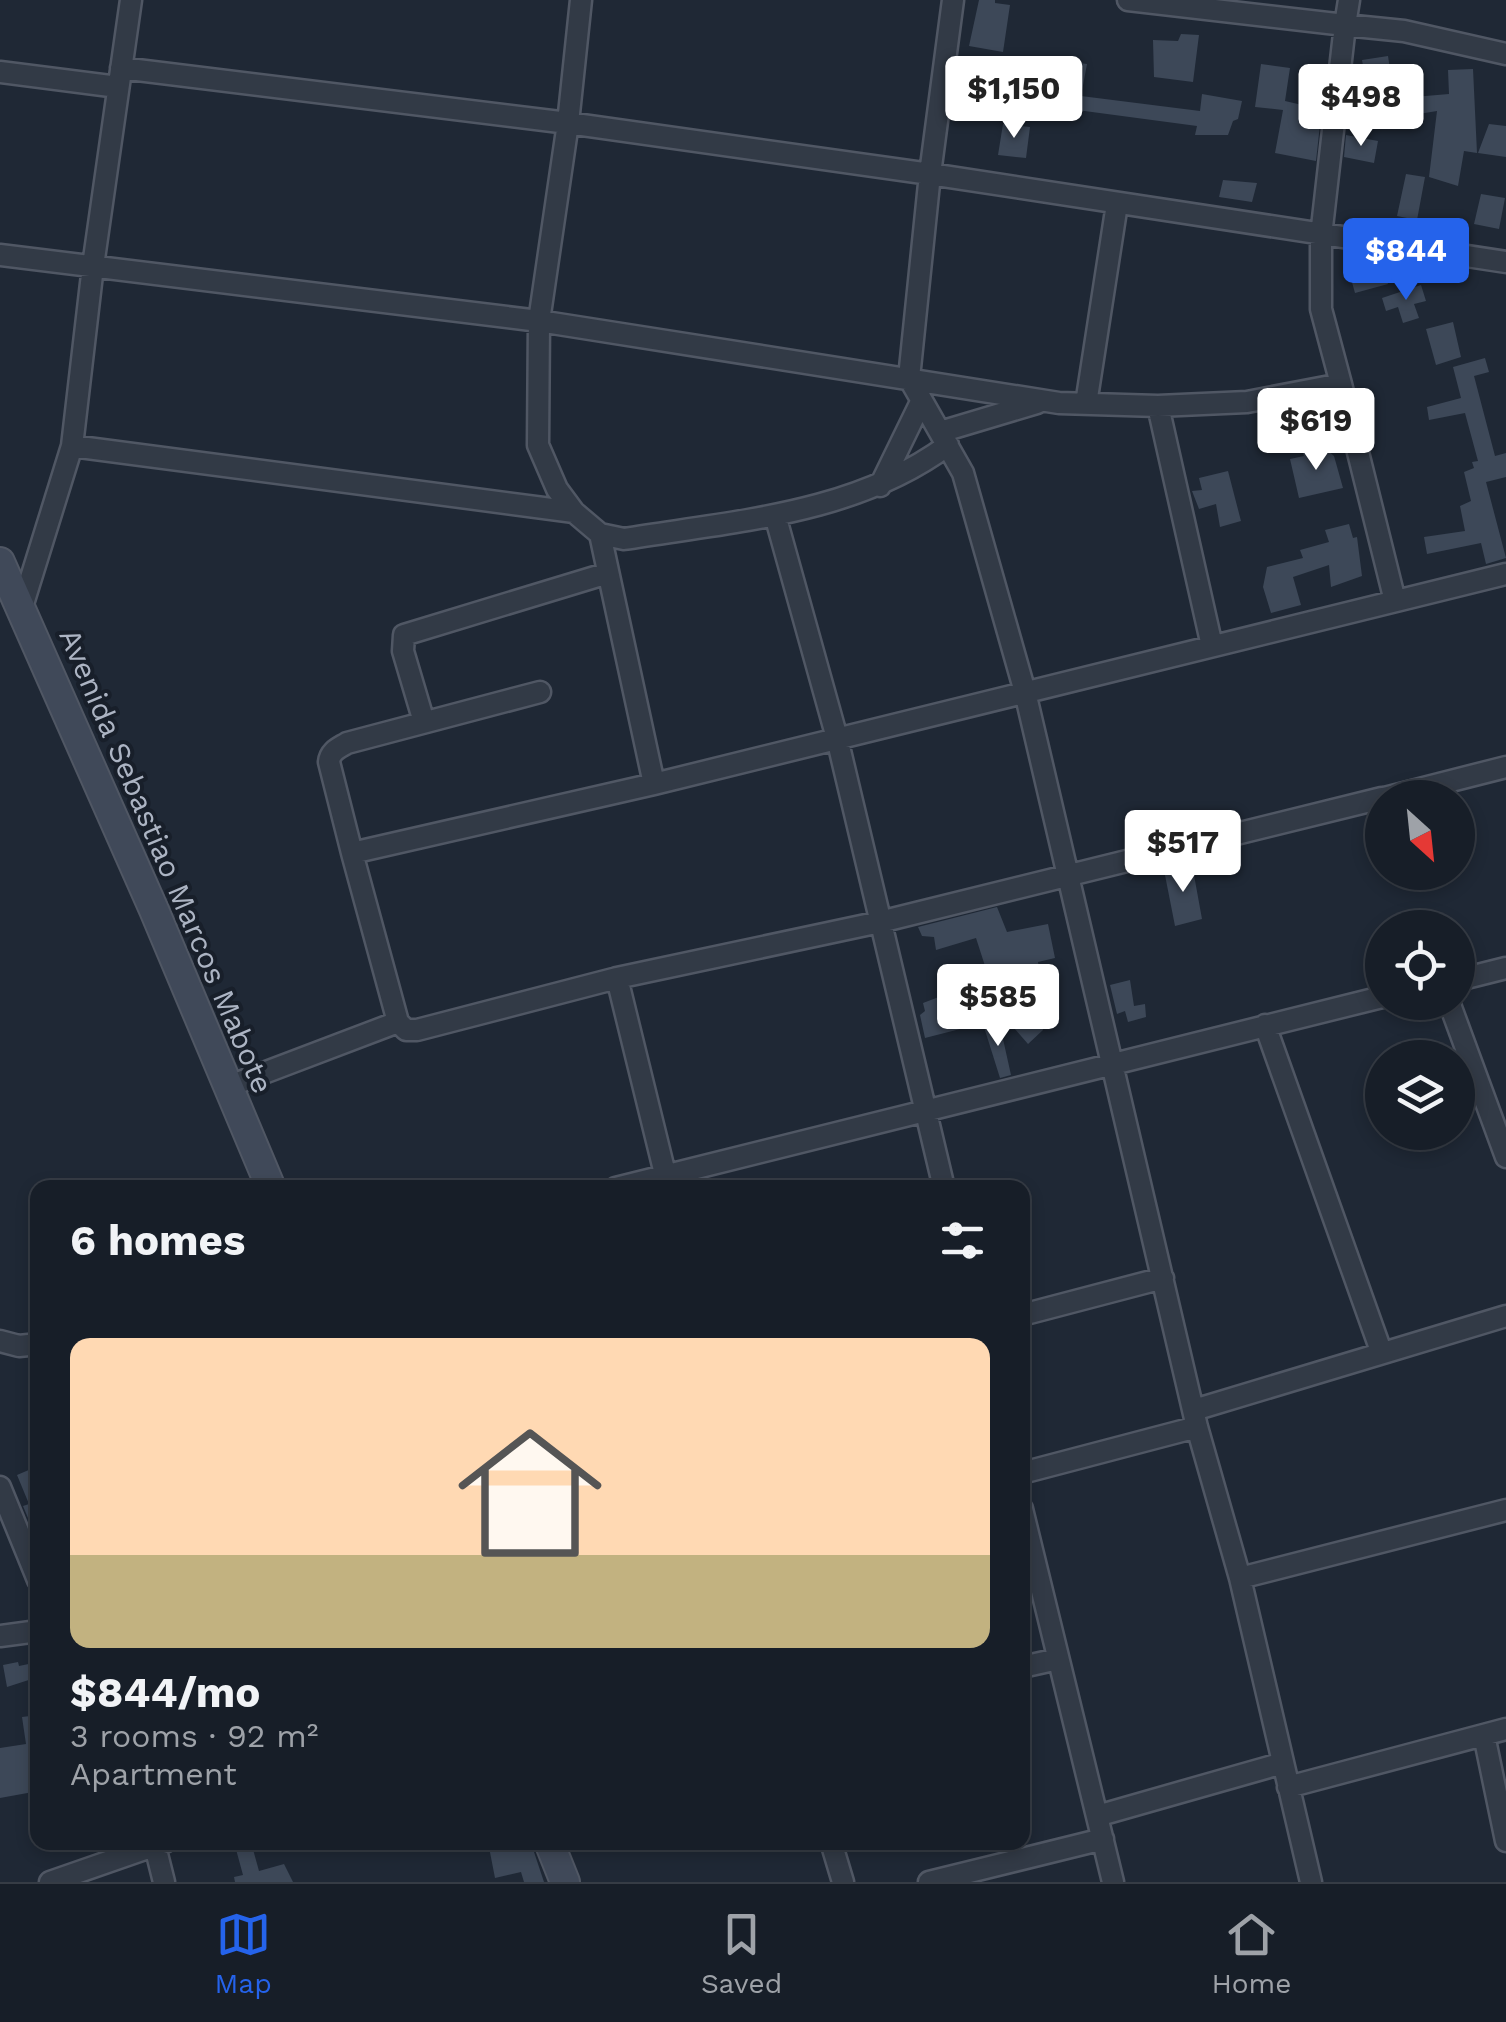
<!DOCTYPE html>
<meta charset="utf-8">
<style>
:root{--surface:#171e28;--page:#202730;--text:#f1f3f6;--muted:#9ea2a8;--line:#363c45;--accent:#2563eb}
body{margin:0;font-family:"Work Sans",sans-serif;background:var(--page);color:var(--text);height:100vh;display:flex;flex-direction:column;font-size:38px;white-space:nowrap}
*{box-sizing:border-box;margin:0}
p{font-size:32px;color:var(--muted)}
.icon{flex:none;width:55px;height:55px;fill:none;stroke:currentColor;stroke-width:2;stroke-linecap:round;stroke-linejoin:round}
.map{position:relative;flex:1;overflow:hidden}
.sheet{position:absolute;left:30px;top:1180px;width:1000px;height:670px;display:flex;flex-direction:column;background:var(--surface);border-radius:20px;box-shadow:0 5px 15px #0003,0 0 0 2px var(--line)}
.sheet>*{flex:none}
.needle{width:65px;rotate:153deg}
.controls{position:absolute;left:1365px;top:780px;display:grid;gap:20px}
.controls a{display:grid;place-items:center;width:110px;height:110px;border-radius:50%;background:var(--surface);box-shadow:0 5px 15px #0003,0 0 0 2px var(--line);font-size:50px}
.price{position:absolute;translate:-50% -85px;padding:0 22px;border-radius:10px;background:#fff;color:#222;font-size:32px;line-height:65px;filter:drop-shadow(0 2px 5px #0008)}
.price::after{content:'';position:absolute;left:50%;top:60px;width:30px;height:22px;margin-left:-15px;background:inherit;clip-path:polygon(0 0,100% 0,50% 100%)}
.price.current{background:var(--accent);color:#fff}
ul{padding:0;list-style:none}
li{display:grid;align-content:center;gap:20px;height:530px;padding:0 40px}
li+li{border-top:2px solid var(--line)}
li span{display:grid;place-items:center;height:310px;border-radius:20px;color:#555}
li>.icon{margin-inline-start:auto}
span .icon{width:180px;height:180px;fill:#fffc;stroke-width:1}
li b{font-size:42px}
h2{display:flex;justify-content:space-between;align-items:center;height:120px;padding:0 40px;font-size:42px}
.tab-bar{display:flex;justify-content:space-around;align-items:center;height:140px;border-top:2px solid var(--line);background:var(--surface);font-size:28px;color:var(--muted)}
.tab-bar a{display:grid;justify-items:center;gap:5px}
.tab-bar .current{color:var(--accent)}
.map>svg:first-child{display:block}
.building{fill:#3d4858}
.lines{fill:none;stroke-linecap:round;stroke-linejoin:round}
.street-casing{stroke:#505764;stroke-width:25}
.secondary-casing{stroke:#505764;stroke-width:32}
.street{stroke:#323a46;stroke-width:20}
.secondary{stroke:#404959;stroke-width:28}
.labels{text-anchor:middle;stroke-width:8;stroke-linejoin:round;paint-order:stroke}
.street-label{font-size:30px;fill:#acb4c3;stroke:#181f2a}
</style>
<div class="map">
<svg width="1506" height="1882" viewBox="0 0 1506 1882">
<rect width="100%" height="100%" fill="#1f2835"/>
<path class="building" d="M979 0H995V3L1010 5 1003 52 969 46Z
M1181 34 1199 35 1193 82 1154 77 1153 40 1178 41Z
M1388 56 1394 96 1369 100 1362 60Z
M1072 62 1087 64 1081 96 1200 111 1202 94 1242 101 1238 119 1233 121 1228 135H1195L1197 126 1077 110 1075 117 1037 104 1038 88 1064 92Z
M1261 64 1290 68 1285 101 1315 108 1316 105 1322 106 1316 161 1275 153 1283 110 1255 107Z
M1473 69 1477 153 1464 151 1458 186 1429 177 1437 111 1394 118 1390 99 1449 94 1448 70Z
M1003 124 1030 127 1026 158 998 155Z
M1489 124 1506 126V157L1478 153Z
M1346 135 1378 141 1374 163 1344 157Z
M1406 174 1425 177 1417 220 1397 216Z
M1223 180 1257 183 1252 202 1219 197Z
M1481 194 1505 198 1499 229 1474 224Z
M1378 256 1388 284 1355 293 1348 268Z
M1421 285 1426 301 1414 304 1419 318 1403 323 1398 307 1386 311 1382 298Z
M1453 322 1461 357 1436 365 1426 329Z
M1485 358 1489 372 1474 376 1495 456 1506 453V477L1486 482 1506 558 1486 564 1481 543 1427 554 1424 537 1465 531 1460 506 1471 501 1464 472 1474 468 1472 462 1478 461 1465 413 1429 420 1427 407 1461 398 1453 367Z
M1327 450 1334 456 1343 488 1299 498 1290 459 1304 456 1302 451Z
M1228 471 1241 521 1220 527 1216 504 1199 509 1192 491 1202 490 1199 478Z
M1349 524 1353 538 1357 537 1362 576 1331 587 1329 565 1293 577 1301 605 1271 613 1263 587 1267 567 1303 558 1300 550 1329 542 1325 530Z
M1192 864 1202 919 1175 926 1164 870Z
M997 907 1007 932 1048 924 1055 958 1038 962 1043 992H1047L1049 1006 1038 1009 1043 1030 1028 1044 1000 1012 995 994 956 1005 964 1028 925 1038 920 1015 925 1011 923 1003 952 992 948 980 986 969 976 938 936 950 934 937 922 936 918 927Z
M1130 980 1134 1006 1145 1004 1146 1017 1128 1022 1125 1011 1117 1014 1110 985Z
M999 1021 1011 1075 1000 1078 984 1027Z
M38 1466V1542L23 1506 29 1504 17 1475Z
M18 1662 19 1666 38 1662V1677L7 1687 3 1665Z
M38 1715V1783L32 1784 33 1792 0 1798V1748L26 1744 22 1717Z
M234 1842H251L259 1871 284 1864 293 1882H235L234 1877 243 1875Z
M488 1842H518L519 1850 532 1846 544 1882H524L521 1872 495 1878Z"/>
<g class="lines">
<defs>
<path id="street" d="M581 0 568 123 539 321 538 445 557 489 574 512 600 534 624 539C735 521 855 514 948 445
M953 0 930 174 909 378 963 473 1025 692 1197 1427 1240 1578 1311 1882
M1128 0 1345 25 1349 0
M121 68 568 123 930 174 1506 262
M0 72 118 87
M0 255 539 321 1059 403 1158 406 1247 402 1341 384 1321 309V236L1345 25 1404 31 1506 54
M1341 384 1395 601
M1086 404 1117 204
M1158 406 1212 646
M940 432 1037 403
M72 446 574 512
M880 486 921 402
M775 515 837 738 944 1188
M600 534 654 784
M22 607 72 446 93 266 131 0
M424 722 403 651 404 635 608 573
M1382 798 880 922 617 978 417 1030H406L398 1022 352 853 654 784 1506 574
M1384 798 1506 767
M352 853 329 762C330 751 339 748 347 743L540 692
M617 978 668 1186
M1458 980 1506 968
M1449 1002 1506 1157
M1265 1025 1381 1351
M227 1087 398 1022
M616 1188 1382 997
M1022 1315 1163 1278
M0 1341 19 1346 38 1344
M1194 1410 1506 1316
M1022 1473 1197 1427
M0 1487 38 1580
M1022 1509 1113 1882
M1240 1578 1506 1510
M0 1636 38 1631
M1022 1667 1058 1659
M1484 1735 1506 1841
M1288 1787 1506 1729
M1097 1816 1283 1763
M831 1842 843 1882
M155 1846 164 1882
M50 1882 165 1842
M929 1882 1103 1839"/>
<path id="secondary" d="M0 562 154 910 271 1188
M549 1842 565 1882"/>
</defs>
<use href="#street" class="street-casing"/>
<use href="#secondary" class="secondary-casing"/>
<use href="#street" class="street"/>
<use href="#secondary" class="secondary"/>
</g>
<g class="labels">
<g class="street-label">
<text transform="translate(166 861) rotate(67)" y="10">Avenida Sebastiao Marcos Mabote</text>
</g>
</g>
</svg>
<div class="controls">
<a><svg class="needle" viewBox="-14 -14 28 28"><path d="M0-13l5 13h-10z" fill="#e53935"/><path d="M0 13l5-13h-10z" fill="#9ea2a8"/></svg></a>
<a><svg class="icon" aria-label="locate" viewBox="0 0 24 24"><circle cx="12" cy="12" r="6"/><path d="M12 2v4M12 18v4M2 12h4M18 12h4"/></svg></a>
<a><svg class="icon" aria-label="layers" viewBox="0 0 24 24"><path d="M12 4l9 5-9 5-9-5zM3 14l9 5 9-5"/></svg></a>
</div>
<b class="price" style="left:1014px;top:141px">$1,150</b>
<b class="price" style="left:1361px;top:149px">$498</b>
<b class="price current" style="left:1406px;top:303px">$844</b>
<b class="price" style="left:1316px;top:473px">$619</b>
<b class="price" style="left:1183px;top:895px">$517</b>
<b class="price" style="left:998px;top:1049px">$585</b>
<section class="sheet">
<h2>6 homes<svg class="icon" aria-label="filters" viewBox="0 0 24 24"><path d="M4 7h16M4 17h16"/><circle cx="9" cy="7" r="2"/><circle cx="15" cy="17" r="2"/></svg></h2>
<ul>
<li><span style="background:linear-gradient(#ffd9b3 70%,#c2b280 0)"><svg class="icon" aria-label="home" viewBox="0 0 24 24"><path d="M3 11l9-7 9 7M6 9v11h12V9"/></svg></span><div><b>$844/mo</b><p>3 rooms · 92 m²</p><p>Apartment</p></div></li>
</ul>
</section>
</div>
<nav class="tab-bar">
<a class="current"><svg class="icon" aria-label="map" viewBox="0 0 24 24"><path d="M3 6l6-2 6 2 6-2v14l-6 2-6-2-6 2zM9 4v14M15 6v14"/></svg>Map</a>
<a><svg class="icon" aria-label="saved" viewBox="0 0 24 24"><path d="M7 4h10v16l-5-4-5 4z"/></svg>Saved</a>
<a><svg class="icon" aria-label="home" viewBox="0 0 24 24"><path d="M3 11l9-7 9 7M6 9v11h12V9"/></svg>Home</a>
</nav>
